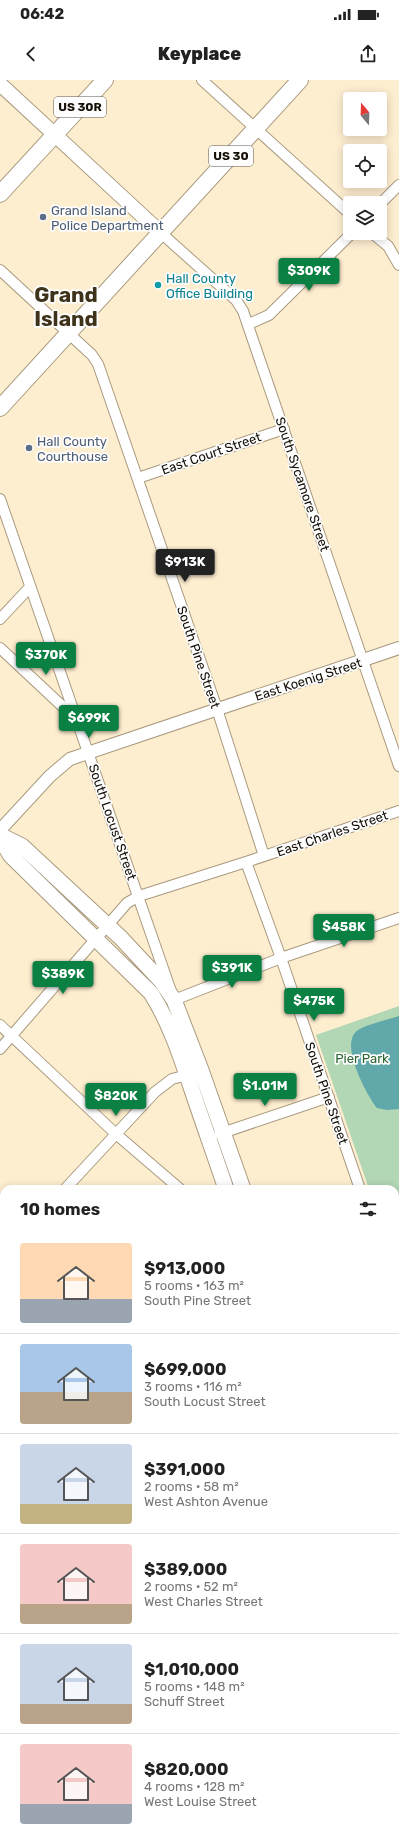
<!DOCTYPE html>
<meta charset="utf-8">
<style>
:root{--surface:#fff;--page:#f6f6f6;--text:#222;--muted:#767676;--line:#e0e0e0;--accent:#0b8043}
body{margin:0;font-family:Rubik,sans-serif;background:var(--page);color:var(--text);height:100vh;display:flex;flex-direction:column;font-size:15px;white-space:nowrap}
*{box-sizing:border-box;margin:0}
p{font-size:13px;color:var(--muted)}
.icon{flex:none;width:22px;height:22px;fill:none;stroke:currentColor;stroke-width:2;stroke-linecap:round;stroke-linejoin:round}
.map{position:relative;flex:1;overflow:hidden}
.side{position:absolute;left:0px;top:1105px;width:399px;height:656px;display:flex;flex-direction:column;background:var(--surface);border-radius:12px 12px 0 0;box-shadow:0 2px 10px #0003}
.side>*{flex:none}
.needle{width:26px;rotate:341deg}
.fabs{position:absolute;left:343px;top:12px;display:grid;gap:8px}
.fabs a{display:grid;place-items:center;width:44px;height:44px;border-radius:4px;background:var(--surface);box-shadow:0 2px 10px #0003;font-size:20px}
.price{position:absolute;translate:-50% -34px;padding:0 9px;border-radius:4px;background:var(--accent);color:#fff;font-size:13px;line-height:26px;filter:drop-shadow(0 1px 2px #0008)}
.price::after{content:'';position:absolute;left:50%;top:24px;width:12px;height:9px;margin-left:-6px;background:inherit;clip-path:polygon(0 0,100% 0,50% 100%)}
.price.selected{background:#222;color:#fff}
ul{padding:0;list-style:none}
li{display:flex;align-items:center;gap:12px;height:100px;padding:0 20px}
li+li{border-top:1px solid var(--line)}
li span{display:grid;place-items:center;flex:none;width:112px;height:80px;border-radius:4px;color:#555}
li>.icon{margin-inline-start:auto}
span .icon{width:48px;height:48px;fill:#fffc;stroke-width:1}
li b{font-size:17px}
h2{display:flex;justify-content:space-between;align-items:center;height:48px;padding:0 20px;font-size:17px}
.status{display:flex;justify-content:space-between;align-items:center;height:28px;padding:0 20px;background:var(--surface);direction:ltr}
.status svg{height:11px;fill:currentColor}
header{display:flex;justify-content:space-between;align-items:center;height:52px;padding:0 20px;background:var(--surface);font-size:18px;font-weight:800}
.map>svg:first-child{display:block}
.industrial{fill:#f5e2d2}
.green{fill:#b2d7b4}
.water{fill:#61a8ab}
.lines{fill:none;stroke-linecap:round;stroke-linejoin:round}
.minor-casing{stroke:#a99a7f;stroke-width:12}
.tertiary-casing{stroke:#a99a7f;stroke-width:14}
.secondary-casing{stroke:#a99a7f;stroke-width:16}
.primary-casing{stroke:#a99a7f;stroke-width:17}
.trunk-casing{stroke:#a99a7f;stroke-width:18}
.minor{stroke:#fff;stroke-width:10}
.tertiary{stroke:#fff;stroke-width:12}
.secondary{stroke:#fff;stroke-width:14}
.primary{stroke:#fff;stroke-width:15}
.trunk{stroke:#fff;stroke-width:16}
.service-dot{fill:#5c6f8a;stroke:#fdfdfd;stroke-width:1.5}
.culture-dot{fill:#0f9aa8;stroke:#fdfdfd;stroke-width:1.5}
.labels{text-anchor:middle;stroke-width:3.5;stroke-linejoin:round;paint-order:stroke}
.shield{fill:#fdfdfd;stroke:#5a564f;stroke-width:1}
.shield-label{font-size:12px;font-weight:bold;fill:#140e05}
.service-label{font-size:13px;fill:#4e5e75;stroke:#fdfdfd;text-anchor:start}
.culture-label{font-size:13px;fill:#0d838f;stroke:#fdfdfd;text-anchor:start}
.street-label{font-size:13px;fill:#140e05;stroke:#fdfdfd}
.park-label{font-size:13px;fill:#2a6532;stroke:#fdfdfd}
.town-label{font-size:21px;font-weight:bold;fill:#3f321a;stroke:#fdfdfd}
</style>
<div class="status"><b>06:42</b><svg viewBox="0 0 49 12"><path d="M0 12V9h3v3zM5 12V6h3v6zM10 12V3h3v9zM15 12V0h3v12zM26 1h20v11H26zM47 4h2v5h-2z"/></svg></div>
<header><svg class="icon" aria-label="back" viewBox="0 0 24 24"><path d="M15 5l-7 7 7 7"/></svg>Keyplace<svg class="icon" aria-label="share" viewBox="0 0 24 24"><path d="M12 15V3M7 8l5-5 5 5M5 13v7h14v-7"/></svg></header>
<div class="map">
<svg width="399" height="1761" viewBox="0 0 399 1761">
<rect width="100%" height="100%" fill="#feeed0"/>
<path class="industrial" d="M4 1619V1689L0 1686V1624Z
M4 1718V1757H254L251 1761H0V1723Z"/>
<path class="green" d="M399 926V1198L395 1186V1109H369L316 955Z"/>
<path class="water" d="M399 936V1029L387 1030 377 1028C367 1015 338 963 358 950 368 944 387 940 399 936Z"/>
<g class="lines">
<defs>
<path id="minor" d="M202 0 350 134
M380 124 399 105
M161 153 236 220 243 231 399 686
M372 153 388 166 399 185
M0 190 92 275 98 284 217 629 264 776
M249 244 269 235 352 153
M138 398 284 349
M0 419 174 920 281 878 399 838
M0 539 30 507
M0 568 76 639
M246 782 281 878 360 1109
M0 945 116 1054 180 1109
M0 969 127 823 139 816 246 782 399 731
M219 1054 329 1017
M65 1109 155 1012 172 999 187 995
M0 1132 4 1135
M0 1181 4 1176
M395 1213 399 1225
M0 1318 4 1322
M0 1396 4 1391
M395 1449 399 1447
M0 1699 4 1703
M65 1757 69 1761
M284 1757 291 1761
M304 1757 305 1761
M259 1761 262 1757"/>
<path id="tertiary" d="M0 750 50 696 70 679 399 568
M395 1305 399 1304"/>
<path id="secondary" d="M0 4 161 153
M0 1509 4 1513
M0 1607 4 1603"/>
<path id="primary" d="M0 755 22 766 121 858 162 902 174 920 201 990 243 1109
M0 758 11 776 151 913C170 943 181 977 192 1010 203 1043 215 1076 226 1109
M395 1544 399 1556
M395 1594 399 1605"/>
<path id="trunk" d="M0 114 105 0
M0 328 300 0"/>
</defs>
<use href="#minor" class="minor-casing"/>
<use href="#tertiary" class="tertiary-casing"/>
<use href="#secondary" class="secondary-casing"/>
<use href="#primary" class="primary-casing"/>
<use href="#trunk" class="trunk-casing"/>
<use href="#minor" class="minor"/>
<use href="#tertiary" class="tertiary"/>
<use href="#secondary" class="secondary"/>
<use href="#primary" class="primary"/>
<use href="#trunk" class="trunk"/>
</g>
<g class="service-dot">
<circle cx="43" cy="137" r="4"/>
<circle cx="29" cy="368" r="4"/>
</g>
<circle class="culture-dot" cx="158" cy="205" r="4"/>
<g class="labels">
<g class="shield">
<rect x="54" y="17" width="52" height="20" rx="3"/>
<rect x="209" y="66" width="44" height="20" rx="3"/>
</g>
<g class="shield-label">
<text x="80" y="31">US 30R</text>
<text x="231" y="80">US 30</text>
</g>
<g class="service-label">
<text x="51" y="135">Grand Island<tspan x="51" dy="15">Police Department</tspan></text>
<text x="37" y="366">Hall County<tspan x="37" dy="15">Courthouse</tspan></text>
</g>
<g class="culture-label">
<text x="166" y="203">Hall County<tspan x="166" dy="15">Office Building</tspan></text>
</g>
<g class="street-label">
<text transform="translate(211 373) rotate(-19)" y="5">East Court Street</text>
<text transform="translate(303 404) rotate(71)" y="5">South Sycamore Street</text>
<text transform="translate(199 577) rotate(71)" y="5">South Pine Street</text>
<text transform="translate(308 599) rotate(-18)" y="5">East Koenig Street</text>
<text transform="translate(113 742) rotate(71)" y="5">South Locust Street</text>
<text transform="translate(332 753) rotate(-19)" y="5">East Charles Street</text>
<text transform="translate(327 1013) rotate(71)" y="5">South Pine Street</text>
</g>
<g class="park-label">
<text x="362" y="983">Pier Park</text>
</g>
<g class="town-label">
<text x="66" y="222">Grand<tspan x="66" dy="24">Island</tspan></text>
</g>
</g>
</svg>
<div class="fabs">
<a><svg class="needle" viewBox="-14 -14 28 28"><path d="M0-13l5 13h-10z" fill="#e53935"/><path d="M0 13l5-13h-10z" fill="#767676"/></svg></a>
<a><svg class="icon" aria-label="locate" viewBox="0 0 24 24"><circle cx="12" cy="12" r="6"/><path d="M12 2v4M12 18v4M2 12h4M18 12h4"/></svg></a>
<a><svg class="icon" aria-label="layers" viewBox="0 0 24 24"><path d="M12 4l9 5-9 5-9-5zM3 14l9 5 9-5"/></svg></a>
</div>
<b class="price" style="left:309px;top:212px">$309K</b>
<b class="price selected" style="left:185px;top:503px">$913K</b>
<b class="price" style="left:46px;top:596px">$370K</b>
<b class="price" style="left:89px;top:659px">$699K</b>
<b class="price" style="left:344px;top:868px">$458K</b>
<b class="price" style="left:232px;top:909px">$391K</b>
<b class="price" style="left:63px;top:915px">$389K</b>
<b class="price" style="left:314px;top:942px">$475K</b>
<b class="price" style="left:265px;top:1027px">$1.01M</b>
<b class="price" style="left:116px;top:1037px">$820K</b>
<section class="side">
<h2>10 homes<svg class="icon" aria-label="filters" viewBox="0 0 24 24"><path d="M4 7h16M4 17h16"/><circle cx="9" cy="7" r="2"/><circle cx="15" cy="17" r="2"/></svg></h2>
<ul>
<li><span style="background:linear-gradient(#ffd9b3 70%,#9aa5b1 0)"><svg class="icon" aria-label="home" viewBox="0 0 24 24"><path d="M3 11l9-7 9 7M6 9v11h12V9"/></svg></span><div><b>$913,000</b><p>5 rooms · 163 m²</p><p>South Pine Street</p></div></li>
<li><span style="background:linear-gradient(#a9c7e8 60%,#b9a48a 0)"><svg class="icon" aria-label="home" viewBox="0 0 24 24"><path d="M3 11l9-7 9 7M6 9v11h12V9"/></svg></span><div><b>$699,000</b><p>3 rooms · 116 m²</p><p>South Locust Street</p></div></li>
<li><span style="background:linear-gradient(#c9d6e8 75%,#c2b280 0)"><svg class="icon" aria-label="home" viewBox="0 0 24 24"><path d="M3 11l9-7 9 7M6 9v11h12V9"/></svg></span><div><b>$391,000</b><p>2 rooms · 58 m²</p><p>West Ashton Avenue</p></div></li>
<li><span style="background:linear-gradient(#f6c9c9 75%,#b9a48a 0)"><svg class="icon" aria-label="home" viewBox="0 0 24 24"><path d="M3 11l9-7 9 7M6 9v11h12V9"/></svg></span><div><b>$389,000</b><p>2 rooms · 52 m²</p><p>West Charles Street</p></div></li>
<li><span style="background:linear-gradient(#c9d6e8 75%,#b9a48a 0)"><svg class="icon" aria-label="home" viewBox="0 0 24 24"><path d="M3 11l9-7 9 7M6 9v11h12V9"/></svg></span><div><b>$1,010,000</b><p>5 rooms · 148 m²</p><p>Schuff Street</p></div></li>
<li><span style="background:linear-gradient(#f6c9c9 75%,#9aa5b1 0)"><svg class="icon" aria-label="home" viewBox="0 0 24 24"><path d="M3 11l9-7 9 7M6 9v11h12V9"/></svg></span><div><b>$820,000</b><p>4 rooms · 128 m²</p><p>West Louise Street</p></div></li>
</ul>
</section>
</div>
